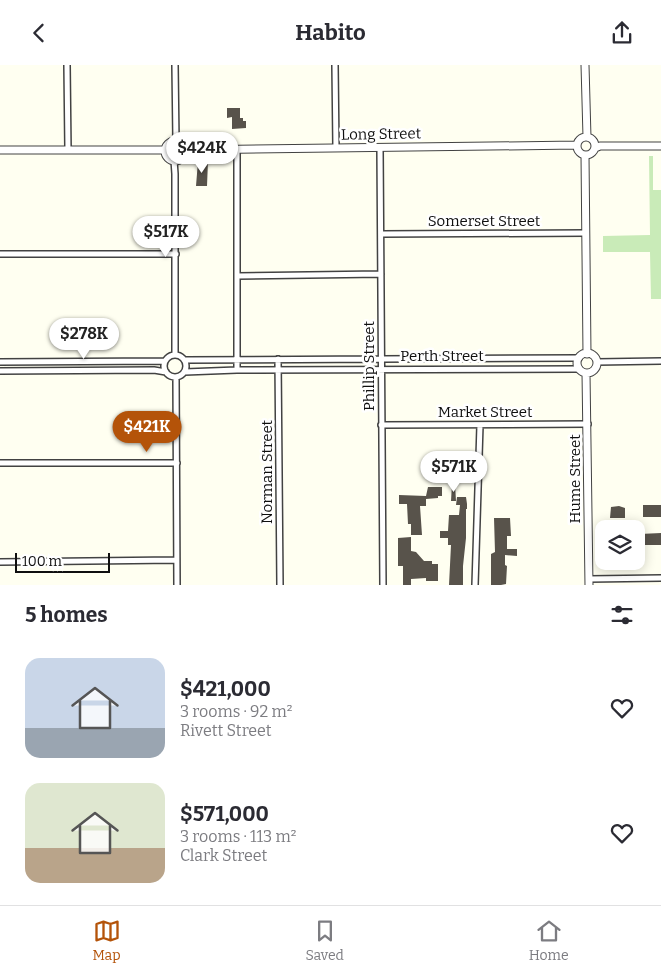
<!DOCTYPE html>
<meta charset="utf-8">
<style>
:root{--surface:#fff;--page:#f7f7f7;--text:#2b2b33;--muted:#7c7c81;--line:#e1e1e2;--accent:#b45309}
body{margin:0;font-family:Bitter,serif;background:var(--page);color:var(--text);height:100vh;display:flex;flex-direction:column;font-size:19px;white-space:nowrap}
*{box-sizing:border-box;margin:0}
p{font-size:16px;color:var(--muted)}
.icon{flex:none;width:28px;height:28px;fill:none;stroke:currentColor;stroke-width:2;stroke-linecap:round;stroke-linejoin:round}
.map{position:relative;height:520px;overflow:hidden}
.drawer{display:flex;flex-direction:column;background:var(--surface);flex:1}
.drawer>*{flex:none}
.fabs{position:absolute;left:595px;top:455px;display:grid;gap:10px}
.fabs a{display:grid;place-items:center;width:50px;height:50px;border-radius:10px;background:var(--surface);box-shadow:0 2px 12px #0003;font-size:25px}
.scale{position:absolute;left:15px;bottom:12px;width:95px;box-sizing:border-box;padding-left:5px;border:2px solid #0f0f0f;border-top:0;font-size:14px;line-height:18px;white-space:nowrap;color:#0f0f0f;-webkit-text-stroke:4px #fff;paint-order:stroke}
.price{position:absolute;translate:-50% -42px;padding:0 11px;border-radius:18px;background:#fff;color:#222;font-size:16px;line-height:32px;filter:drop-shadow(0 1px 2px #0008)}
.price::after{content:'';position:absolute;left:50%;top:30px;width:15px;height:11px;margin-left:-8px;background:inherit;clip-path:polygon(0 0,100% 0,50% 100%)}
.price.current{background:var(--accent);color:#fff}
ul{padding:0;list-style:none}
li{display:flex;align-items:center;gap:15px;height:125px;padding:0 25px}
li span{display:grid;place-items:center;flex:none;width:140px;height:100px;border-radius:15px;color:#555}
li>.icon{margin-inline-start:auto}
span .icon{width:60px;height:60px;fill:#fffc;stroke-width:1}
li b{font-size:21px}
h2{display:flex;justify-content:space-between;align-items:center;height:60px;padding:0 25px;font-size:21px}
header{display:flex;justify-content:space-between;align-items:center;height:65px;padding:0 25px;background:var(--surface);font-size:22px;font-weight:700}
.tabs{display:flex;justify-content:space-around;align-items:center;height:70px;border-top:1px solid var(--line);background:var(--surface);font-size:14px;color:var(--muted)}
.tabs a{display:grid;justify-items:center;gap:2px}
.tabs .current{color:var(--accent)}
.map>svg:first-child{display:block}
.green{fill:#c9ebb8}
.building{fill:#58534b}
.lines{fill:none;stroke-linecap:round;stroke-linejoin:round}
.minor-casing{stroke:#424242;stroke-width:8}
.tertiary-casing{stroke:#424242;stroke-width:9}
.minor{stroke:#fff;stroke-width:5}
.tertiary{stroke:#fff;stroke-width:7}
.labels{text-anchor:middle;stroke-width:5;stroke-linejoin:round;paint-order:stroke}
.street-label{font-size:15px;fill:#0f0f0f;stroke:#fff}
</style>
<header><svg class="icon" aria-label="back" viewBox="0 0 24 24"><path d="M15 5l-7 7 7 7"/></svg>Habito<svg class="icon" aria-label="share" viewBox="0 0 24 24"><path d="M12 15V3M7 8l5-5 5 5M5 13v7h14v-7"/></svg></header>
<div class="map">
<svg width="661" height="520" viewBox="0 0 661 520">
<rect width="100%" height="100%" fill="#fffff1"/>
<path class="green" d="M649 91H653V125H661V234H651L650 187H603V171L650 170Z"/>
<path class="building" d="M227 43H240V53H243V56H246V63L232 64V52L227 53Z
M198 96H208L207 121H196Z
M452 419H455L456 436H451Z
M428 422H442V431H438V433L426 434V441H420L422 470H411V459H408L407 439H399V430L426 431Z
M457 432H466L467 439V444H466V473L463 501V520H449L451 480H448V473H440V466H448L449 450H459L460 440H456Z
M643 440H661V452H643Z
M619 441 625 443V453H610L611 442Z
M494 453H510L511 471H507V484H517V491L505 490V500L507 501 506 519 501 520H491V489L495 487Z
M661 468V480H640V469Z
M411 472V486L416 487 424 496H432V499H438V516H426V513L411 514V520H403V501H398V473Z"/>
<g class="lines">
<defs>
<path id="minor" d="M67 0 68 85
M175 0 176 76
M335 0 336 83
M380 83 383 520
M237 84V305
M174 95 175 109V289
M382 169 586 168
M0 189H176
M238 211 381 209
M164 301a11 11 0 1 1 22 0a11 11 0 1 1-22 0Z
M278 294 280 520
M185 295 579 293
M0 297 165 296
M597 297 661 296
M0 306 154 305 166 307
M185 307 237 305 579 304
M176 312 177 520
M381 360 588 359
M0 398H177
M0 497 176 495
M589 514 661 513
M475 520 480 360"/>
<path id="tertiary" d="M585 0 587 72
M577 81a9 9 0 1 1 18 0a9 9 0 1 1-18 0Z
M165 86a10 10 0 1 1 20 0a10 10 0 1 1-20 0Z
M595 83 600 81H661
M0 85H166
M185 85 577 80
M585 90 587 289
M577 298a10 10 0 1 1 20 0a10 10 0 1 1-20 0Z
M586 308 589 520"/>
</defs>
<use href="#minor" class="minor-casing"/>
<use href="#tertiary" class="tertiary-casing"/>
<use href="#minor" class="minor"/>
<use href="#tertiary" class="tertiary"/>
</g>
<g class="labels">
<g class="street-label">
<text transform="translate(381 69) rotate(-1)" y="5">Long Street</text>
<text x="484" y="161">Somerset Street</text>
<text x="442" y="296">Perth Street</text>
<text transform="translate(369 301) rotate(-90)" y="5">Phillip Street</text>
<text x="485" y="352">Market Street</text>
<text transform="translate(267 407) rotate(-90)" y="5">Norman Street</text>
<text transform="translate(575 414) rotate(-90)" y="5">Hume Street</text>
</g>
</g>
</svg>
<div class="fabs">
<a><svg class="icon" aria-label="layers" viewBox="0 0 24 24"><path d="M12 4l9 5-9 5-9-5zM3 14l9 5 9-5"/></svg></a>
</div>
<div class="scale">100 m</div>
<b class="price" style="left:202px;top:109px">$424K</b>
<b class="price" style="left:166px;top:193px">$517K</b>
<b class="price" style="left:84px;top:295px">$278K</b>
<b class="price current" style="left:147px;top:388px">$421K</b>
<b class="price" style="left:454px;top:428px">$571K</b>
</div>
<section class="drawer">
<h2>5 homes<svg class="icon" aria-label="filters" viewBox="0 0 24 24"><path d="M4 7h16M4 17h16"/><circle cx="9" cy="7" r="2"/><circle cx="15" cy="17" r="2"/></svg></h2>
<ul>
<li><span style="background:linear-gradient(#c9d6e8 70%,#9aa5b1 0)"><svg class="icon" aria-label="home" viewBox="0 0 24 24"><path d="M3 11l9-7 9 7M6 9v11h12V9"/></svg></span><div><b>$421,000</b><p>3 rooms · 92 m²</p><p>Rivett Street</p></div><svg class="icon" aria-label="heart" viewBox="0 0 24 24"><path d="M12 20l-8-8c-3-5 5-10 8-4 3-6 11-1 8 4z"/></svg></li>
<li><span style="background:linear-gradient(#dfe7d0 65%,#b9a48a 0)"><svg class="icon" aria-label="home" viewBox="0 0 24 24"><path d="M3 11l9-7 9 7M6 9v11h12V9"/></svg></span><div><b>$571,000</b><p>3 rooms · 113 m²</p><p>Clark Street</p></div><svg class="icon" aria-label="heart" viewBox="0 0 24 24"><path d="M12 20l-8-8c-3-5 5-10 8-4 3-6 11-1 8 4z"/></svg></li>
</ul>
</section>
<nav class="tabs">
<a class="current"><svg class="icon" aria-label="map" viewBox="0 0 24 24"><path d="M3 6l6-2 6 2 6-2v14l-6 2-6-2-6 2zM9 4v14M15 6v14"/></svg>Map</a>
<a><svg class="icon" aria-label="saved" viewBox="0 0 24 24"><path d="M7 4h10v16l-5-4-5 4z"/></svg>Saved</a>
<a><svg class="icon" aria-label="home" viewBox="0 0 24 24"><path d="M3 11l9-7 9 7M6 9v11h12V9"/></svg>Home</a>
</nav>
